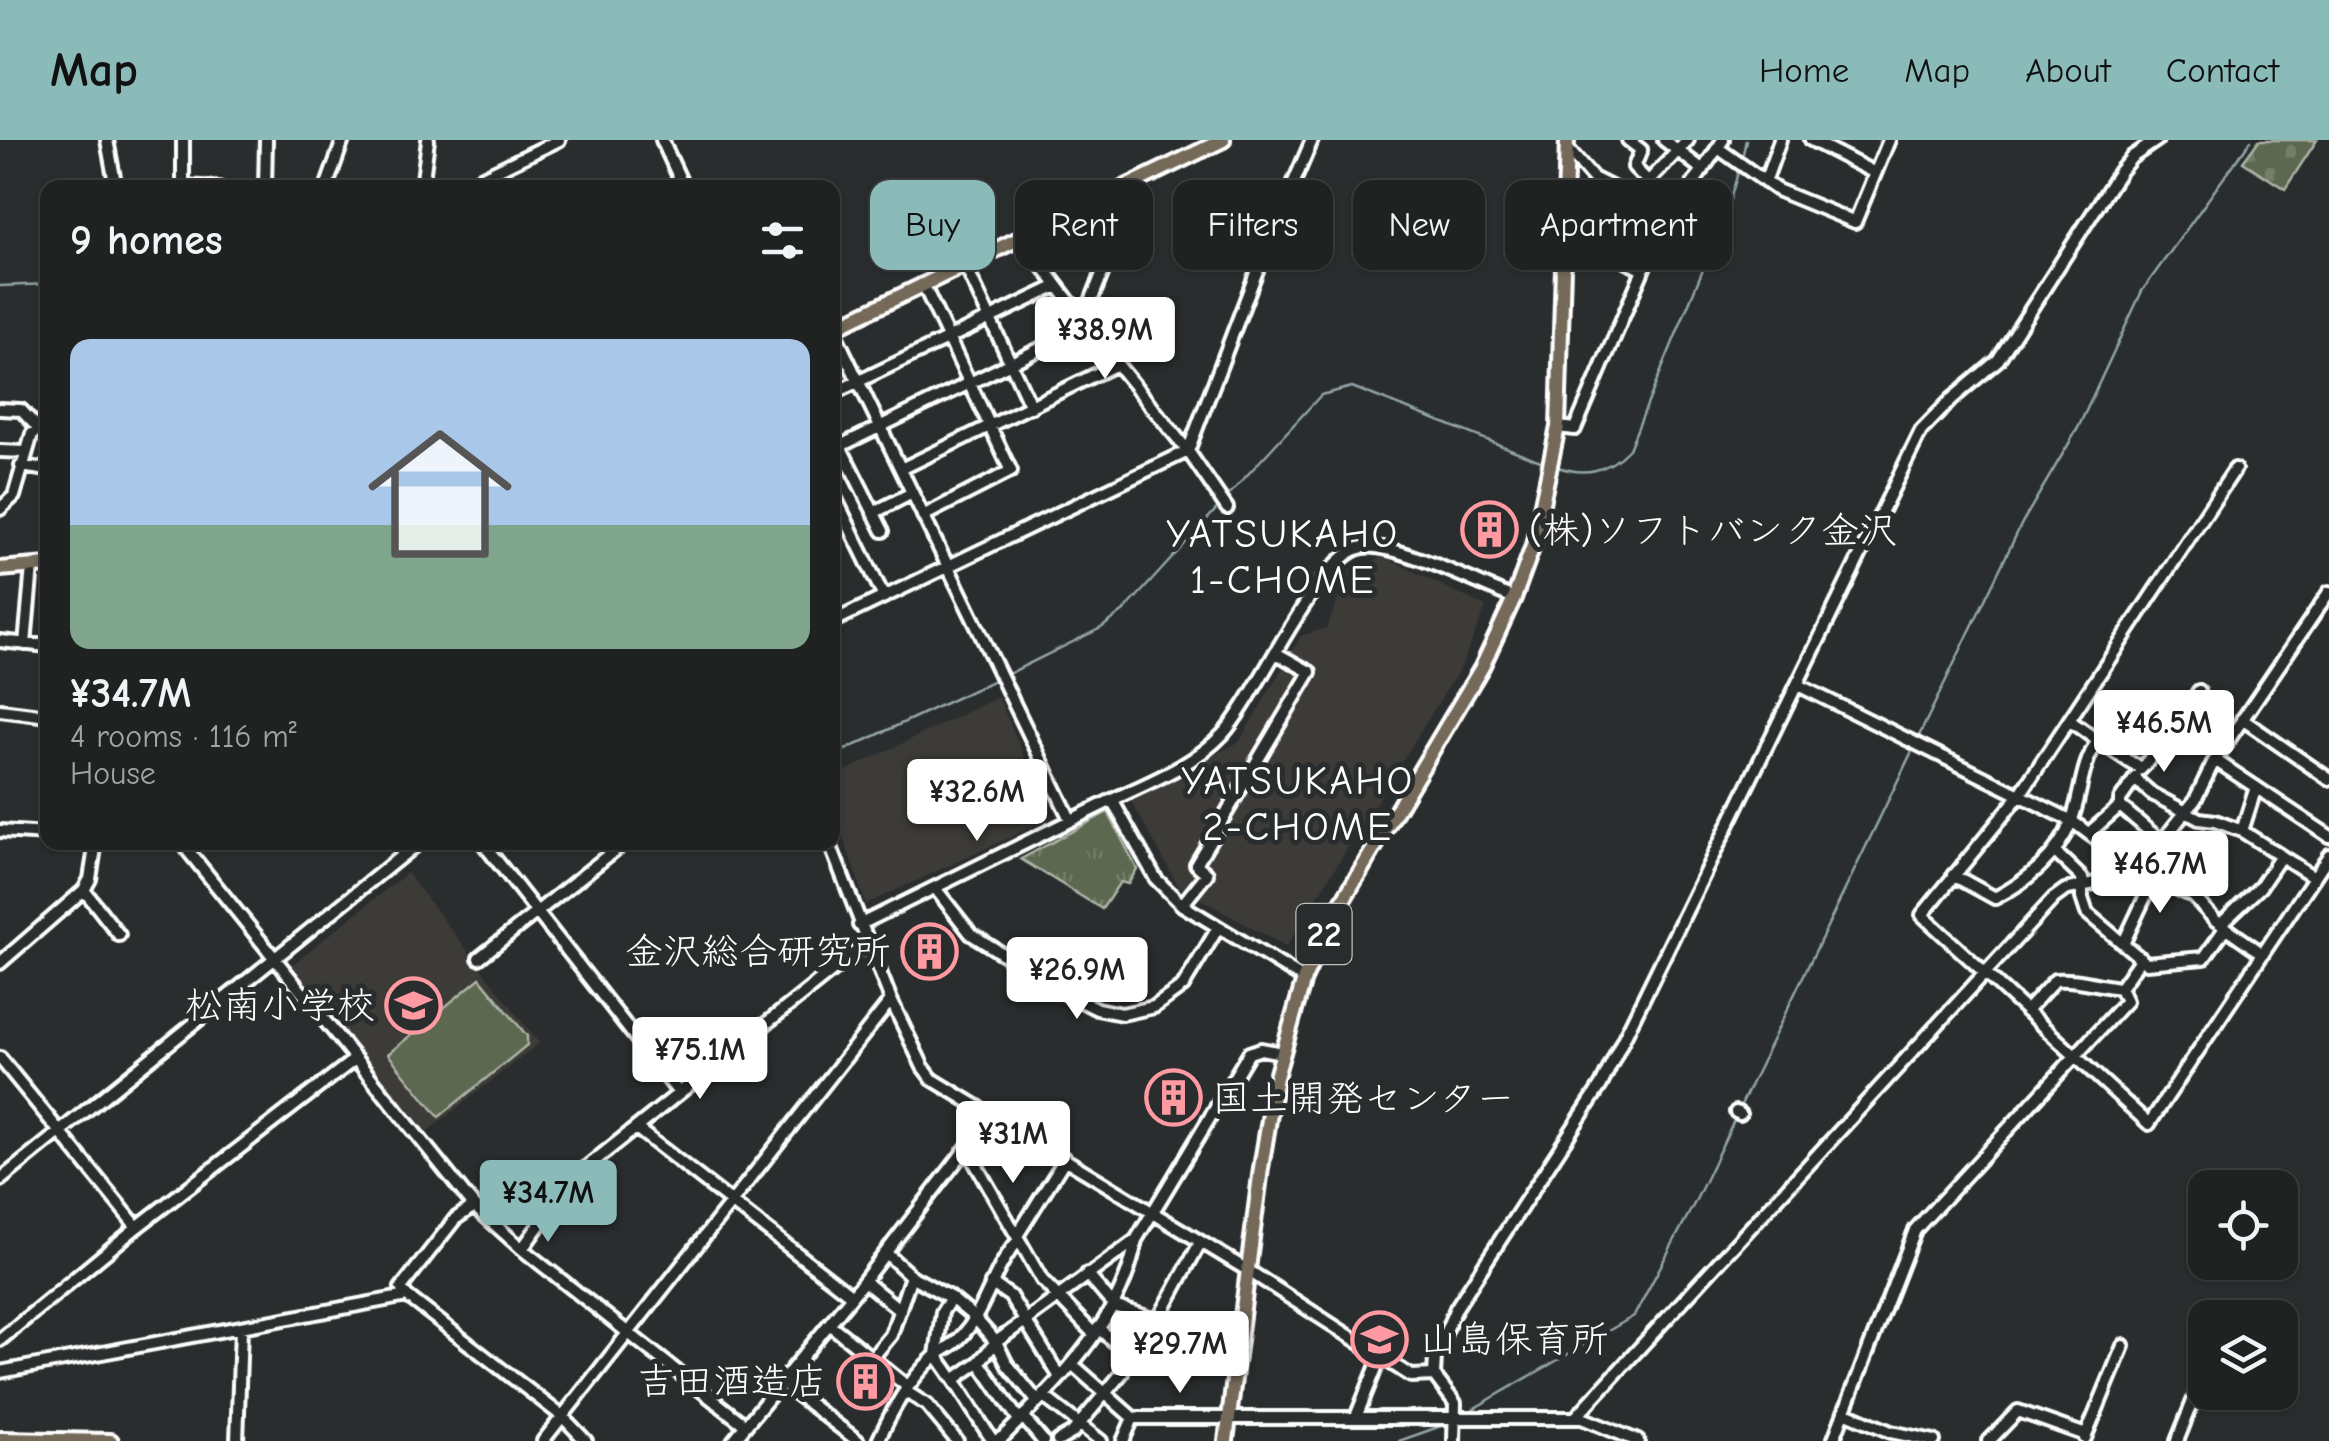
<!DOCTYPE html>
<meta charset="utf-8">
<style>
:root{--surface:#202222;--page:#282a2a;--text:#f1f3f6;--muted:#a2a4a5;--line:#3d3f40;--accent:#8bbbb9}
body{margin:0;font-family:"Comic Neue","Klee One",sans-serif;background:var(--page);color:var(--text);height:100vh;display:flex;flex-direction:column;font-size:38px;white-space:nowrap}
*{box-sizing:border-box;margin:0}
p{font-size:32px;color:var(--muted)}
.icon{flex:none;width:55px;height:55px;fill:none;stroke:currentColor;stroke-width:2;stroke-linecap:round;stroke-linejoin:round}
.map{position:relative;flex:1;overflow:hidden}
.drawer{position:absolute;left:40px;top:40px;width:800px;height:670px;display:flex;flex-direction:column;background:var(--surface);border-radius:20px;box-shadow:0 2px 8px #0004,0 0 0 2px var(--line)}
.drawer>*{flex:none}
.banner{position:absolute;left:870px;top:40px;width:950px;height:90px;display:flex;gap:20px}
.controls{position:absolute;left:2188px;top:1030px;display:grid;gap:20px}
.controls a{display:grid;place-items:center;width:110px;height:110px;border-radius:20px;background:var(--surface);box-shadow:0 2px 8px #0004,0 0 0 2px var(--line);font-size:50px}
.price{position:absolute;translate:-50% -85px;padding:0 22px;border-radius:10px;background:#fff;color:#222;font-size:32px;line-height:65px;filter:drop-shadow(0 2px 5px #0008)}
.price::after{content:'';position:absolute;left:50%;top:60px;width:30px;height:22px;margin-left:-15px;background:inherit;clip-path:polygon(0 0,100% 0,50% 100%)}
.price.on{background:var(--accent);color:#111}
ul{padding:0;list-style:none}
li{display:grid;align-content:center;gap:20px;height:530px;padding:0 30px}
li+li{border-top:2px solid var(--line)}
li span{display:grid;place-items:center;height:310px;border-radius:20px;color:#555}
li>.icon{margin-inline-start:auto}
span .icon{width:180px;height:180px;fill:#fffc;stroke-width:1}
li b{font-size:42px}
h2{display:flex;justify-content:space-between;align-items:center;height:120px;padding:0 30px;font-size:42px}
.pill{padding:0 35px;border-radius:20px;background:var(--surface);box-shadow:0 2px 8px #0004,0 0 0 2px var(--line);font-size:35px;line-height:90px}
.pill.on{background:var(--accent);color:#111}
header{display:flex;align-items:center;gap:60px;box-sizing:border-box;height:140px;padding:0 50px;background:var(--accent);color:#111}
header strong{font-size:48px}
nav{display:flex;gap:55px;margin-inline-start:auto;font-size:35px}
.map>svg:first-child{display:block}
.built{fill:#3e3b39}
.cemetery{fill:url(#cemetery-stones);stroke:#aeb3a7;stroke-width:2.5}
.park{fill:url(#park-tufts);stroke:#aeb3a7;stroke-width:2.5}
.garden{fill:#5c674f;stroke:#aeb3a7;stroke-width:2.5}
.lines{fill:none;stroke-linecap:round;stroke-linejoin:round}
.stream{stroke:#92a4a7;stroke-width:2.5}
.minor-casing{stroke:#fff;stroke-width:18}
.major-casing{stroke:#fff;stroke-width:20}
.minor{stroke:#2a2d2e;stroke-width:10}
.major{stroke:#746a5a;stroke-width:12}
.labels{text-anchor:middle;stroke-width:10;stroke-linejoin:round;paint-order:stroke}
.shield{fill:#2a2d2e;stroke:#bfc0c0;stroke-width:2.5}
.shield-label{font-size:35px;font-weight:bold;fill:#fff}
.poi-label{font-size:38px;fill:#fff;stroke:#2a2d2e;text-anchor:start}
.neighbourhood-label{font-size:40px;letter-spacing:2.5px;fill:#fff;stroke:#2a2d2e}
</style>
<header>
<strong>Map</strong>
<nav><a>Home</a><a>Map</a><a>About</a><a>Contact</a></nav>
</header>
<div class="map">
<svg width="2329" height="1301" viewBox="0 0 2329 1301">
<defs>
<pattern id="cemetery-stones" width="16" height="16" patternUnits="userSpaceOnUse" patternTransform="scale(2.5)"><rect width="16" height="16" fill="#5c674f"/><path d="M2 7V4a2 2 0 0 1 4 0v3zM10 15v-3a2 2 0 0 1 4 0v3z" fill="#747e69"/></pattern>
<pattern id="park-tufts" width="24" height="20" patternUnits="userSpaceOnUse" patternTransform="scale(2.5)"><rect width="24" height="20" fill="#5c674f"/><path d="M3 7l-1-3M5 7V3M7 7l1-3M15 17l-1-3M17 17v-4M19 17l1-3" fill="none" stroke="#747e69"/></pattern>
</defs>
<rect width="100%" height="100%" fill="#2a2d2e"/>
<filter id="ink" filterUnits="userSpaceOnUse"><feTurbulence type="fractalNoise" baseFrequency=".01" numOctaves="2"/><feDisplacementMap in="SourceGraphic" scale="20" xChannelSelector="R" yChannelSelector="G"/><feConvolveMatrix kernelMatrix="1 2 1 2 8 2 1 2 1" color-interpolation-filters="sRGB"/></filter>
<g filter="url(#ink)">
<path class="built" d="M1384 417 1486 467 1460 528 1286 807 1179 747 1132 662 1240 601 1301 496 1327 488 1350 429Z
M998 557 1051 678 866 764 833 667V637Z
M407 733 539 903 423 995 289 827Z"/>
<path class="cemetery" d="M2259 0H2317L2285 49 2243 22Z"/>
<path class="park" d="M1108 672 1137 729 1128 744 1120 742 1102 769 1021 719Z"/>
<path class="garden" d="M480 838 527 896V905L439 977 388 914Z"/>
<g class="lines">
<path class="stream" d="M1742 18 1746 0
M0 146 48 144
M1555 326C1585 337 1607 332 1629 309L1726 73 1740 26
M1227 357 1321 255 1352 247 1543 322
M1004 536 1101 488 1124 471 1222 363
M1917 600 2022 383 2078 288 2142 151 2251 0
M832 616 997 539
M1739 969 1914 607
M1473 1269 1634 1176 1695 1062 1736 976
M1399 1301 1444 1285"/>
<defs>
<path id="minor" d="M107 0 116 48
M662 0 684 48
M1628 0 1641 10 1634 27 1661 55 1681 62
M1664 0 1703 30
M1811 0 1875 33
M1567 8 1593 38 1637 60
M1718 8 1777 50 1855 82 1889 0
M1765 42 1780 0
M183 46 219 48
M183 48V0
M265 48 266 0
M326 48 343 0
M422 48 428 0
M460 48 559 0
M1564 89 1641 129
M1022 99 1117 224 1188 311 1227 368
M1221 108 1228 92 1266 107
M1600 110 1650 40 1688 0
M965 125 1031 267
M1083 181 1140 40
M833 189 1070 679
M832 254 1057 146
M0 269 21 270 40 290
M1558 287 1575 289 1658 95 1723 0
M840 306 883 391
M832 310 1087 186
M0 311 25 312
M21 326 48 330
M901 329 1117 224
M2235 329 2019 656 1922 775 2149 984 2329 715
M832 351 884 457
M0 369 14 356 32 294 48 286
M873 373 912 353
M923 376 1011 331 923 144
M832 482 1188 311 1266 107 1312 0
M0 501 48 506
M25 504 32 427
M1798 545 2072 681 2108 708 2143 725 2154 738 2193 756 2215 780 2263 814
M0 570 48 576
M2242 579 2329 639
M2098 601 2141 629 2170 596 2199 551
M2215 620 2329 696
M2135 639 2152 654 2199 679 2215 681 2242 691 2314 737
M2120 666V660L2136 637
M0 691 48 694
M2242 691 2256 647
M2089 693 2120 666 2161 701
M181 702 474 1066 522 1109 745 1285
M482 702 679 953
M829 702 891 860 923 927 932 939 1249 1131 1411 1236 1434 1235
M2055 712 2082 738V758L2087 773 2146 823 2204 818 2226 787
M2143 725 2195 660 2213 623 2329 452
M1953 735 1995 758C2026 742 2058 716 2071 682 2082 655 2080 626 2098 601L2069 580
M935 748 971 794 1065 853 1097 869 1122 874 1154 867 1183 846 1218 788
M84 750 119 795
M1182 765 1207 734 1196 724 1310 532 1276 513
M2221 784 2260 747 2281 716
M859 785 1112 660
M2124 802 2154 738
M479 818 625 702
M0 823 84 750 90 739 96 702
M1304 839 1182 765 1156 739 1112 660C1150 642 1194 625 1223 594 1258 556 1318 414 1363 407 1394 402 1481 445 1514 458
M2120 848 2141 818
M0 918 137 1087
M1736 972 1740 974
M636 988 852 1156
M967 1009 1042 1140 1094 1194
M0 1040 419 702
M474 1066 455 1079 401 1148 407 1156 562 1276 586 1301
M1018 1094 1065 1019
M522 1109 573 1038 867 803
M886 1113 911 1136 951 1158 974 1177 996 1202 1007 1224 1037 1261
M1087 1134 1114 1166 1150 1178
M864 1141 900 1170
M991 1143 1010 1156 1060 1237
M951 1158 942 1172 936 1215C957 1242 973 1272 993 1301
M829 1184 908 1247
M1098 1188 1126 1212
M0 1200 137 1087 355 919
M872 1218 891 1195 911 1136
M979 1222 1019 1280
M1072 1224 1133 1278H1582L1638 1301
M0 1232 407 1156
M955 1239 979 1222 996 1202 1136 1100
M782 1243 858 1301
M905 1251 927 1265 957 1301
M1043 1256 1101 1301
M1844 1272 1891 1292 1934 1301
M1023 1277 1043 1301
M1356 1277 1380 1218
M1575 1278 2054 758 2065 750 2103 741 2135 723
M2085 1298 2123 1206
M237 1301 241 1189
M543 1301 891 860
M733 1301 852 1156 992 975
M878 1301C892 1270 908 1241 934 1217 941 1210 952 1207 959 1199 987 1171 992 1128 1019 1100
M995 1301 1003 1297C1058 1241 1122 1181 1136 1100L1249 913 1261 909 1282 913
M1058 1301 1072 1293 1122 1233 1126 1212 1150 1178H1159L1200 1103
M1123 1301 1133 1278
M1454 1301 1455 1263 1434 1235 1435 1216 1456 1168 1601 945 1921 291 1952 259 1998 220 2120 31 2132 17 2157 0
M1833 1301 1915 1090 2126 861 2120 848C2097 846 2079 838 2055 840L2026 871
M1989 1301 2018 1271 2086 1295
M2177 1301 2203 1237"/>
<path id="major" d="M832 189 1223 0
M0 429 48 425
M0 1299 111 1301
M1226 1301 1261 1028 1276 937 1304 839 1333 777 1482 527 1514 458 1533 406 1558 287 1567 0"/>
</defs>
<use href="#minor" class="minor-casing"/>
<use href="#major" class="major-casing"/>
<use href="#minor" class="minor"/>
<use href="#major" class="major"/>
</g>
</g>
<defs>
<symbol id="building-ring" viewBox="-11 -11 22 22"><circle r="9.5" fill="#2a2d2e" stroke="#ff9aa2" stroke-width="1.5"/><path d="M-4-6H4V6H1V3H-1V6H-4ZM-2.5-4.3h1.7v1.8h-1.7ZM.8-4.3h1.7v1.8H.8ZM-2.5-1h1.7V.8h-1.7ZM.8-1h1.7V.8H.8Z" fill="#ff9aa2"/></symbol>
<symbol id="school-ring" viewBox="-11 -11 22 22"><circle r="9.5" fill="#2a2d2e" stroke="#ff9aa2" stroke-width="1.5"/><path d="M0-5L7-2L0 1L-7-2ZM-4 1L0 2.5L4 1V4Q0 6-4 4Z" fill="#ff9aa2"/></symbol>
</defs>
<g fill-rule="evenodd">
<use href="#building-ring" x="1458" y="358" width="63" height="63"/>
<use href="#building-ring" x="898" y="780" width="63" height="63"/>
<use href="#school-ring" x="382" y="834" width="63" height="63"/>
<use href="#building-ring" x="1142" y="926" width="63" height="63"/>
<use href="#school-ring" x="1348" y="1168" width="63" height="63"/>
<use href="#building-ring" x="834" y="1210" width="63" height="63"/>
</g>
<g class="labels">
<rect class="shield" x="1296.5" y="764" width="55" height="60" rx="8"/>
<g class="shield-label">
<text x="1324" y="806">22</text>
</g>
<g class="poi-label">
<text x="1529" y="403">(株)ソフトバンク金沢</text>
<text x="891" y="824" text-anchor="end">金沢総合研究所</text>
<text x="375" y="878" text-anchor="end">松南小学校</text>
<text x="1212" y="971">国土開発センター</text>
<text x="1419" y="1212">山島保育所</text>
<text x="827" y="1254" text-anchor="end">吉田酒造店</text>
</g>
<g class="neighbourhood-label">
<text x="1283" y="407">YATSUKAHO<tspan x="1283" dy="46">1-CHOME</tspan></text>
<text x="1298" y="654">YATSUKAHO<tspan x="1298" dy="46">2-CHOME</tspan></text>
</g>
</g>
</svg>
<div class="controls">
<a><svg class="icon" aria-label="locate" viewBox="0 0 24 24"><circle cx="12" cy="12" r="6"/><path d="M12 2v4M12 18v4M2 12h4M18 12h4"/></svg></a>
<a><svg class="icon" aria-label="layers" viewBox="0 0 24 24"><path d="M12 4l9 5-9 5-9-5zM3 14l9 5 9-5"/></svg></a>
</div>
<b class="price" style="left:1105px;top:242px">¥38.9M</b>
<b class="price" style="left:2164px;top:635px">¥46.5M</b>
<b class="price" style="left:977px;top:704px">¥32.6M</b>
<b class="price" style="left:2160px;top:776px">¥46.7M</b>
<b class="price" style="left:1077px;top:882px">¥26.9M</b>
<b class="price" style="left:700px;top:962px">¥75.1M</b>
<b class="price" style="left:1013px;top:1046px">¥31M</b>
<b class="price on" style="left:548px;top:1105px">¥34.7M</b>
<b class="price" style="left:1180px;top:1256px">¥29.7M</b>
<div class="banner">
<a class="pill on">Buy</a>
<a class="pill">Rent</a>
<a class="pill">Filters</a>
<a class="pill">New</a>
<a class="pill">Apartment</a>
</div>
<section class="drawer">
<h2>9 homes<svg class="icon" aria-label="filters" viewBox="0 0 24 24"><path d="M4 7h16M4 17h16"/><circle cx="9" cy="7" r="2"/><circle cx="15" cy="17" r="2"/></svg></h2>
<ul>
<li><span style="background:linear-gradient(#a9c7e8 60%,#7fa58c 0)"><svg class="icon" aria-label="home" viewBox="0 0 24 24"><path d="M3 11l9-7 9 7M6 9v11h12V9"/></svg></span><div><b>¥34.7M</b><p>4 rooms · 116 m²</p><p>House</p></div></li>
</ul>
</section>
</div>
